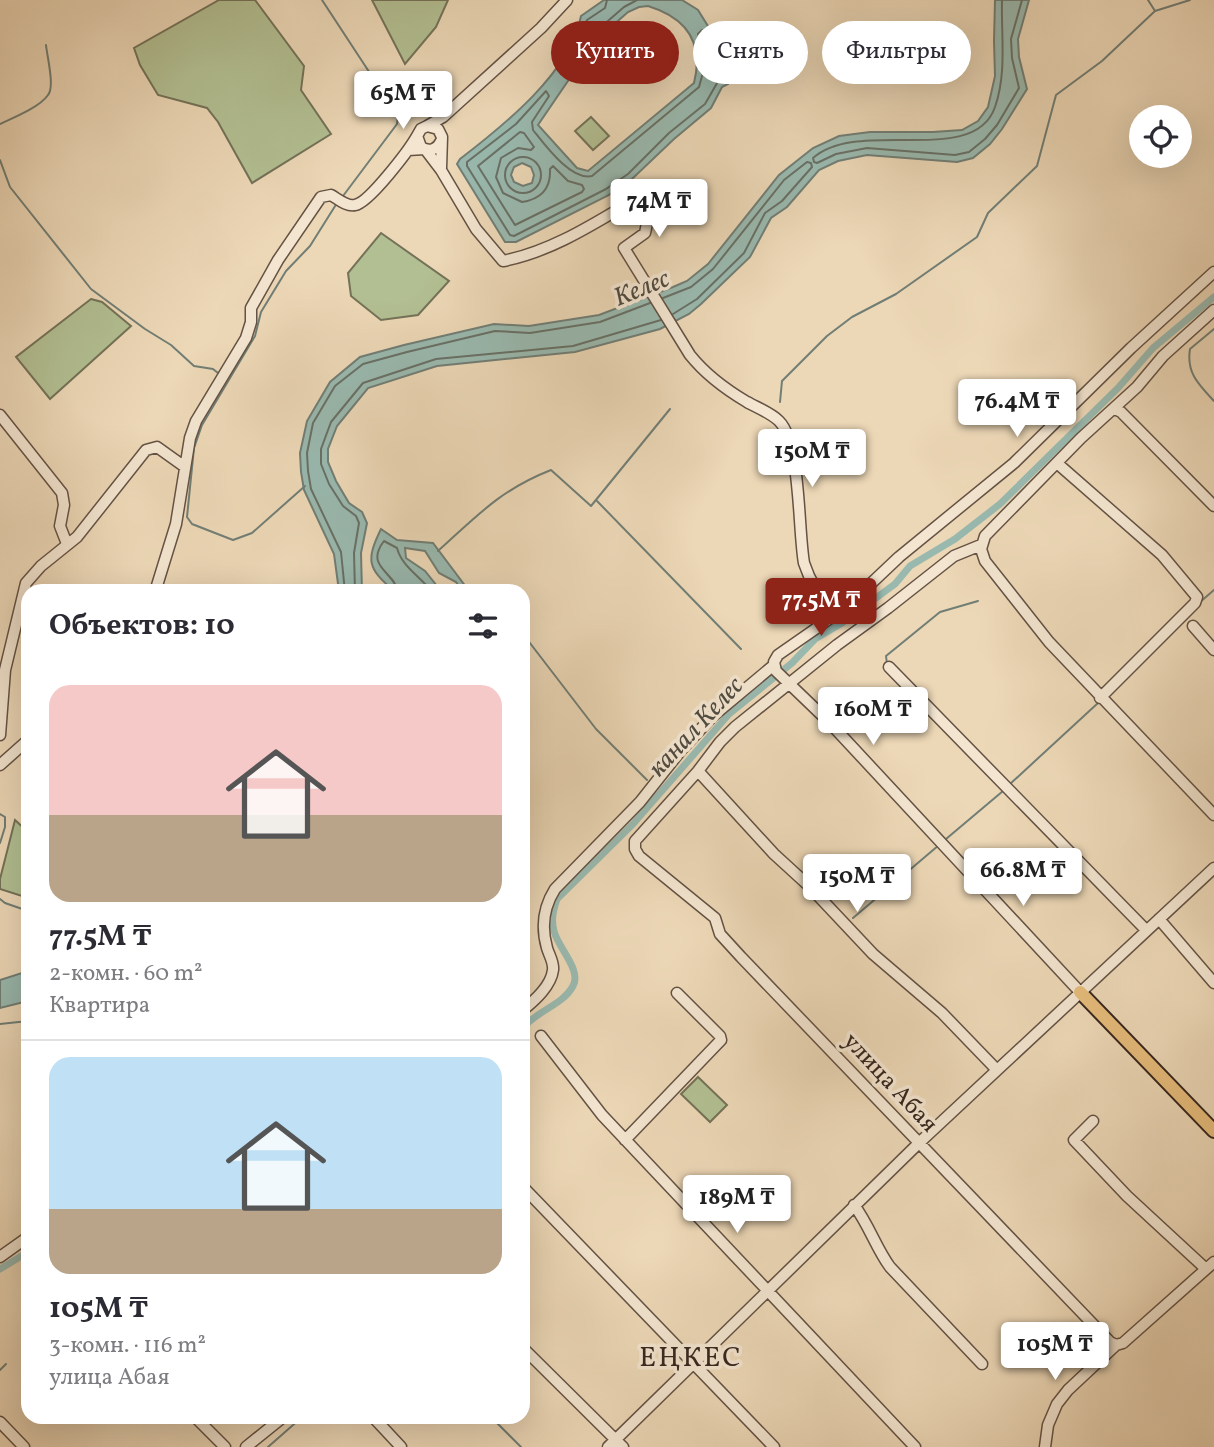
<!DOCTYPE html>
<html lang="ru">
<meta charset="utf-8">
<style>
:root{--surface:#fff;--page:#f2f2f3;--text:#2b2b33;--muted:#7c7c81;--line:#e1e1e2;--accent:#8f2418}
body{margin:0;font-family:Vollkorn,serif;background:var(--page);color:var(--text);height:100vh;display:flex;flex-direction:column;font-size:26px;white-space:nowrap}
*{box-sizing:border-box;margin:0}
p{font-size:23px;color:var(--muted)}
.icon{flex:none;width:38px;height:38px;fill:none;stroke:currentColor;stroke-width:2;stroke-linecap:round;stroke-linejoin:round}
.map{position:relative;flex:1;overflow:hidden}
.details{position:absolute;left:21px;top:584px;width:509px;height:840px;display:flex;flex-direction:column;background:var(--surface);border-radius:21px;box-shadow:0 7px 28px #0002}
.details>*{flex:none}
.top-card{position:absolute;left:551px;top:21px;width:556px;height:63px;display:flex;gap:14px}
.tools{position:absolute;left:1129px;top:105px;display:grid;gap:14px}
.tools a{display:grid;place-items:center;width:63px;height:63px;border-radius:50%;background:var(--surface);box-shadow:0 7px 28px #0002;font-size:35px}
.price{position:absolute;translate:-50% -60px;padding:0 16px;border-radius:7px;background:#fff;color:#222;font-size:23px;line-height:46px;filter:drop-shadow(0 2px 4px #0008)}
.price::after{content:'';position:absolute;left:50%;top:42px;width:21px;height:16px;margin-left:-10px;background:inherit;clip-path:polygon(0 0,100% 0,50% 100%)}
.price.current{background:var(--accent);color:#fff}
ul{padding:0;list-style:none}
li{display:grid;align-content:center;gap:14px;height:371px;padding:0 28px}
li+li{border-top:2px solid var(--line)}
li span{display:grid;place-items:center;height:217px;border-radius:21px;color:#555}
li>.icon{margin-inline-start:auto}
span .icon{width:126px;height:126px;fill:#fffc;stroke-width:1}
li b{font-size:30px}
h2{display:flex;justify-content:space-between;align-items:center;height:84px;padding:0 28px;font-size:30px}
.chip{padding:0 24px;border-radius:32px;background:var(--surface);box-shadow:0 7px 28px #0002;font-size:24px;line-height:63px}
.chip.current{background:var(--accent);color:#fff}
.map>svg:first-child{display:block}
.green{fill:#b2bf92;stroke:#747258;stroke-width:2}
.water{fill:#99b9af;stroke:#717e75;stroke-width:2;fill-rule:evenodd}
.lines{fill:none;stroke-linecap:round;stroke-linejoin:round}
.shore{stroke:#687066;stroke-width:2}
.stream{stroke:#717e75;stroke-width:2}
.canal{stroke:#99b9af;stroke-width:7}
.minor-casing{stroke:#645244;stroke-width:13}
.major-casing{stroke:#36261e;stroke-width:16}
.minor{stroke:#f3e5d0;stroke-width:10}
.major{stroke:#e6bc7b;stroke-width:12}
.labels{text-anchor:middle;stroke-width:7;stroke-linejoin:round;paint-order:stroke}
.street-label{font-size:24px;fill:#36261e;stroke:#f3e5d0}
.water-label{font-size:26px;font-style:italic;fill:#4f4b42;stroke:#f3e5d0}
.quarter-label{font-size:28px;letter-spacing:2px;fill:#36261e;stroke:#f3e5d0}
</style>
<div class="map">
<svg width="1214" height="1447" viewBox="0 0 1214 1447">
<rect width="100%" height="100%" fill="#ecd7b6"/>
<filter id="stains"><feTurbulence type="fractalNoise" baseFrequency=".00286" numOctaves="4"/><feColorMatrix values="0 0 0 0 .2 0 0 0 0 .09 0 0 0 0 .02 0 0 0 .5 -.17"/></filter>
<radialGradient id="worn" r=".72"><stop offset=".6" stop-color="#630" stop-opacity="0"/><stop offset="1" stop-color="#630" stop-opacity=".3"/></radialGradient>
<path class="green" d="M219 0H255L304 66 301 90 331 134 252 183 218 122 207 108 158 95 140 65 134 48Z
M372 0H448L436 27 405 64Z
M591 117 609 136 593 150 575 131Z
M381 233 449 281 418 315 381 320 351 296 348 273Z
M91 299 102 302 131 326 50 399 16 357Z
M15 820 28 832V898L0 889V879Z
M698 1077 727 1105 710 1122 681 1094Z"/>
<path class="water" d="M604 0H682L698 10 724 52 728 84 722 87 711 108 674 139 632 179 609 195 516 242H505L457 164 460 159C503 126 571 72 581 16ZM648 6C687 18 704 43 694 83L588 171 577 168 538 125 572 75 585 50 628 12 639 7ZM522 163 531 167 534 175 532 183 523 186 514 182 511 175 514 167Z
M995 0H1029L1018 39 1019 57 1027 89 1002 129 990 144 973 158 957 162 867 155 838 161 819 170 787 207 771 218 750 257 701 304 689 314 660 329 575 352 437 366 368 388 337 426 328 449V462L336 481 349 503 362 512 367 523 361 553 362 591H339L334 554 304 490 301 472 300 453 307 421 330 382 360 357 404 345 494 324 529 326 599 315 673 287 687 281 708 264 779 175 813 148 839 136 870 132H933L962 130 978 121 988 107 995 76 994 41Z
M381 529 397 540 433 543 469 591H462L456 582 439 573 425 551 405 548 406 558 425 571 441 591H394C367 568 366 560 381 529Z
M28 971V1001L0 1008V980Z"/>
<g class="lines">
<path class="shore" d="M607 0 605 8 587 20 580 36 582 40H586L624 7 637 0
M1002 0C1001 35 1007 73 995 107 974 168 859 117 813 158L814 162 817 163 836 154 867 148 955 155 969 152 985 139 997 125 1019 88 1012 58 1011 39 1022 0
M702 30 717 54 720 78 705 104 669 133 628 174 606 189 514 236 510 235 467 166V162L516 124 546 91 549 96 532 122 533 130C545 145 571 181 592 176L699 87 705 65 698 34Z
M520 132 524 133 534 147 531 150 518 148 501 158 496 177 503 193 522 202C541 199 551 188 550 169L553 166 568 181 582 185 584 189 582 192 515 225 478 166Z
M505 175a18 18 0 1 1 36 0a18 18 0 1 1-36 0Z
M663 298 691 287 713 269 784 180 807 162 811 163 812 167 782 201 765 213 744 253 697 299 673 314
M345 592 341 552 311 489 308 471 307 453 313 423 335 386 363 364 407 352 495 331 530 333 600 322 650 303
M355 592 354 553 359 523 356 516 343 506 329 484 321 464V449L331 422 363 383 436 359 573 346 661 320
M398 592C395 572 364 567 384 541L397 548C402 567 420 576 432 592"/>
<path class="stream" d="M322 0 398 116 397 124 343 196
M1148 0 1155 11 1190 0
M0 124C13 118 40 107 48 95 55 87 47 56 46 45
M0 160 10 187 91 289 145 329 171 345 194 366 213 369 218 373
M1214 329 1190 349C1186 373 1199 385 1214 401
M780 402 782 381 827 336 852 317 896 294 977 237 988 213 1037 166 1056 95 1102 61 1155 11
M305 486 252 533 233 540 192 524 187 517 194 448 202 425 255 336 261 312 286 271 310 246 337 203
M597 501 741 649
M438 551C477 516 500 490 551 470L591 506 670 409
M1199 603 1214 590
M523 634 596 729 647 780
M887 664 886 656 940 612 978 601
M1009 785 1098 703
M0 814 5 817V827L0 843
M946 839 1003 791
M0 899 5 903 28 911
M853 918 939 845
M0 1024 28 1021
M0 1370 6 1364
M492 1418 521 1447
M268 1447 301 1418"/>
<path class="canal" d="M523 1028C536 1011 563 1005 573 986 582 970 558 948 554 931 551 920 553 911 557 899L633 824 729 714 792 663 815 639 842 623 895 584 910 566 955 539 1000 504 1118 388 1153 348 1214 297
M0 1269 28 1252"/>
<defs>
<path id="minor" d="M427 126 443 117 541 28 567 0
M408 150 425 149 441 170 476 229 503 261C555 251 601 219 646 193L651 204 645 233 624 248 690 355C706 375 725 389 747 402 758 408 771 413 779 421 801 443 798 530 804 563L809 576 828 612 826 621 821 625 778 655 774 662 776 671 829 722 1080 992
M441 168 442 137 438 129 427 126 421 129 417 136 421 147C429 152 437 150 441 141
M1214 310 1163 356 1137 387 1081 438 985 536 981 549 985 561 1049 642 1214 815
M1115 409 1121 412 1214 506
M0 415 62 493 64 505 60 526 67 544
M1058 464 1162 555 1197 597 1195 603 1100 698
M981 545 954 556 888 608 837 645 735 727 720 742 698 771 635 841V849L639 856 715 918 720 934 741 957 1110 1342 1116 1345
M155 592 176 524 190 438 196 421 246 338 251 322V308L278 260 321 197 331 195C338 199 347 207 355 205 369 203 409 150 417 136
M826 621 843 610 899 557 1014 463 1131 348 1214 272
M1193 626 1214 650
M889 667 1146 930
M0 735 5 670 26 583 41 566 77 537 146 450 157 447 185 467
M0 765 28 740
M698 771 774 854 809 886 873 954 942 1013 997 1070
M1159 919 1214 983
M523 1010C535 1000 551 986 553 970 554 962 549 955 547 948 541 927 543 908 555 889L640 802 682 749 713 716 774 665
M541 1036 602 1115 915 1447
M1093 1121 1074 1140 1127 1196 1206 1269
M625 1140 721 1040 720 1036 677 993
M523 1187 774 1447
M854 1205C869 1225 876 1248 890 1267L982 1364
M0 1257 28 1237
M523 1348 623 1447
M196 1418 225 1447
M374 1418 401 1447
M0 1422 24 1447
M246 1447 282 1418
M608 1447 920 1142 1214 868
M1045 1447 1048 1425 1057 1404 1068 1390 1116 1345 1123 1343 1214 1262"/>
<path id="major" d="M1080 992 1214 1131"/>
</defs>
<use href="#minor" class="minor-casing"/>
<use href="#major" class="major-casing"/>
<use href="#minor" class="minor"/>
<use href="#major" class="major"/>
</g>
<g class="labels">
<g class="street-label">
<text transform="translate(891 1082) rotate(47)" y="8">улица Абая</text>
</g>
<g class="water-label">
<text transform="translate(641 287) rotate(-22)" y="9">Келес</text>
<text transform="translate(695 726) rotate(-47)" y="9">канал Келес</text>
</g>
<g class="quarter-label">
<text x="691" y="1366">ЕҢКЕС</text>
</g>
</g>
<rect width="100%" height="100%" filter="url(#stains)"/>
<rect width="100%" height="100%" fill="url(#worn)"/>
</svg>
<div class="tools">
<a><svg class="icon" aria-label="locate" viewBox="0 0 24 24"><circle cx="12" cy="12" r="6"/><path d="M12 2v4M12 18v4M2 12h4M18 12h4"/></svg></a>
</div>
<b class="price" style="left:403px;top:131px">65M ₸</b>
<b class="price" style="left:659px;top:239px">74M ₸</b>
<b class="price" style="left:1017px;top:439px">76.4M ₸</b>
<b class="price" style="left:812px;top:489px">150M ₸</b>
<b class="price current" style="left:821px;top:638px">77.5M ₸</b>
<b class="price" style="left:873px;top:747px">160M ₸</b>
<b class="price" style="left:1023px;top:908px">66.8M ₸</b>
<b class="price" style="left:857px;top:914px">150M ₸</b>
<b class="price" style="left:737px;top:1235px">189M ₸</b>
<b class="price" style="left:1055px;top:1382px">105M ₸</b>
<div class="top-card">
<a class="chip current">Купить</a>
<a class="chip">Снять</a>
<a class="chip">Фильтры</a>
</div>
<section class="details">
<h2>Объектов: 10<svg class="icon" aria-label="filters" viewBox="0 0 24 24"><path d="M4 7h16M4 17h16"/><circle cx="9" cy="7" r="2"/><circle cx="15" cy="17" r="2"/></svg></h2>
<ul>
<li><span style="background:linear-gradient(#f6c9c9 60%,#b9a48a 0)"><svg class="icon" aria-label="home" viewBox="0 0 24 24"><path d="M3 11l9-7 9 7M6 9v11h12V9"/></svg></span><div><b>77.5M ₸</b><p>2-комн. · 60 m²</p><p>Квартира</p></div></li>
<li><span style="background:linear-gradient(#bfe0f5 70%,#b9a48a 0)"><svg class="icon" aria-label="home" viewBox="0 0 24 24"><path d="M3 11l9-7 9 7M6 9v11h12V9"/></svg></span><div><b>105M ₸</b><p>3-комн. · 116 m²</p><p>улица Абая</p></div></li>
</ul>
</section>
</div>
